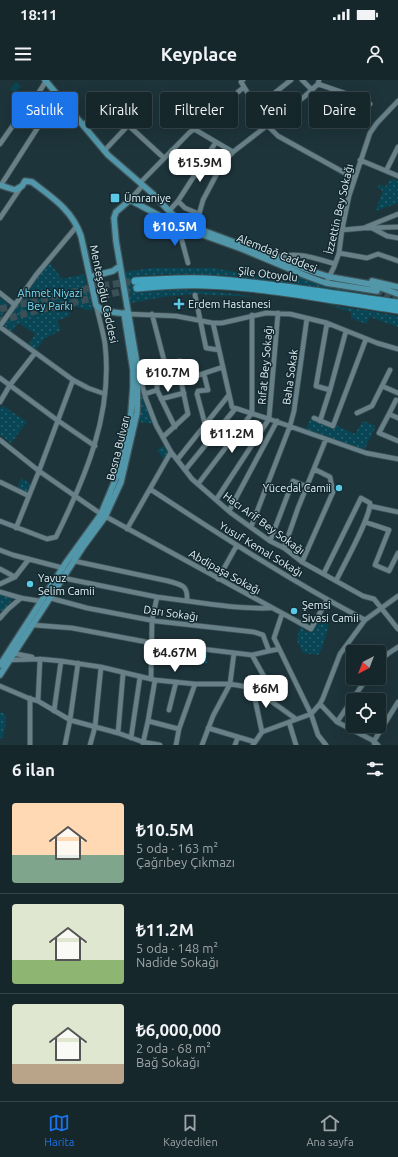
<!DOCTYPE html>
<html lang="tr">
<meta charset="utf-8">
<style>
:root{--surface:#16272c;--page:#1f2f34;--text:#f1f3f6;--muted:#9ea5a9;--line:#354448;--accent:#1a73e8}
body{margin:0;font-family:Ubuntu,sans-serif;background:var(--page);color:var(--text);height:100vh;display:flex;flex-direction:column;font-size:15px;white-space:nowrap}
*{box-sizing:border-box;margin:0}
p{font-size:13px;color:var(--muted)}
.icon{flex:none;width:22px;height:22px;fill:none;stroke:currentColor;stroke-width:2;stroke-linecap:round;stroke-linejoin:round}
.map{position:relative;height:665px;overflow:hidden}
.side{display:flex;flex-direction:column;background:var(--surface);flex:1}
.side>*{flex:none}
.hud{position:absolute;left:12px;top:12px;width:374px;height:36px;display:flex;gap:8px}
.needle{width:26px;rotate:222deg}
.tools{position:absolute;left:346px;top:565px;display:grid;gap:8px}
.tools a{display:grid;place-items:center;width:40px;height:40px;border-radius:4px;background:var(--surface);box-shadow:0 4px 16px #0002,0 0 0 1px var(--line);font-size:20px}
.price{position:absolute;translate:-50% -34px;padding:0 9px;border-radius:8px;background:#fff;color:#222;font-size:13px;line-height:26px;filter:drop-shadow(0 1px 2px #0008)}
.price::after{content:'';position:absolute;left:50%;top:24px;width:12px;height:9px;margin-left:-6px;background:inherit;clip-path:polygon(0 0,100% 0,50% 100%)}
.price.on{background:var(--accent);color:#fff}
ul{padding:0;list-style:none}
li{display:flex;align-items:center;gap:12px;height:100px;padding:0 12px}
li+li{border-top:1px solid var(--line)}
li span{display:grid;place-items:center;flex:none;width:112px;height:80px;border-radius:4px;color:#555}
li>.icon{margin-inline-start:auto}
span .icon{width:48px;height:48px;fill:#fffc;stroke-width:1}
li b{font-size:17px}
h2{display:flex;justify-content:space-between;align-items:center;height:48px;padding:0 12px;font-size:17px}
.tag{padding:0 14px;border-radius:4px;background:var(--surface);box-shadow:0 4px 16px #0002,0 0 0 1px var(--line);font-size:14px;line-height:36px}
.tag.on{background:var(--accent);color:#fff}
.status{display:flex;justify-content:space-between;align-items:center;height:28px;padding:0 20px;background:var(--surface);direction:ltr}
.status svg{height:11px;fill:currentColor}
header{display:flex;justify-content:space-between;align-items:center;height:52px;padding:0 12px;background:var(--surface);font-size:18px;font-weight:600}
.menu{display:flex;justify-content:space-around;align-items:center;height:56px;border-top:1px solid var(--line);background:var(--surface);font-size:11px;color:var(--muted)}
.menu a{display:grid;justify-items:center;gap:2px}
.menu .on{color:var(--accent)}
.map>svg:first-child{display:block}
.grass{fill:url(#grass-dots)}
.garden{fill:#094655}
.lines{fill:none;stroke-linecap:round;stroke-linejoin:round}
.major-tunnel{stroke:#3b5056;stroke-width:5.5;stroke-dasharray:5.5 3;stroke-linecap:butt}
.highway-tunnel{stroke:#3b5056;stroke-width:7;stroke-dasharray:7 3.5;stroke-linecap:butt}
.minor-casing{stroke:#3f5358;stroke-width:6}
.major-casing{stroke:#3f5358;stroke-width:8}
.highway-casing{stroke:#3f5358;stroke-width:9}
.minor{stroke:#688189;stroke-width:4.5}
.major{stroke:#5196a9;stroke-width:5.5}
.highway{stroke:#42a4be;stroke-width:7}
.poi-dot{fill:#5ac8e6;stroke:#132930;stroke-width:1.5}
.labels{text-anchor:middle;stroke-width:3;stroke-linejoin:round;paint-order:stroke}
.poi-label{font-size:11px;fill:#e3f1f5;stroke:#132930;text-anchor:start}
.street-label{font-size:11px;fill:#e3f1f5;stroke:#132930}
.park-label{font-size:11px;fill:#7adffc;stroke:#132930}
</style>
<div class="status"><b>18:11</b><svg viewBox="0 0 49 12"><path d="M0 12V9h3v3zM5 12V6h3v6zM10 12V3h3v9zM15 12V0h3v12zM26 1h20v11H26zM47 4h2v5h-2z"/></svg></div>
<header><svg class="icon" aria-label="menu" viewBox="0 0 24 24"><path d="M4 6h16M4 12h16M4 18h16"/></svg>Keyplace<svg class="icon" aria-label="person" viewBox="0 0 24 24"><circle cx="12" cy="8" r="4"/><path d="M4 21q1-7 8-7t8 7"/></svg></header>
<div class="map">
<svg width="398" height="665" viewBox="0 0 398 665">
<defs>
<pattern id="grass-dots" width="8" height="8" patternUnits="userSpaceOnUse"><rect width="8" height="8" fill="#094655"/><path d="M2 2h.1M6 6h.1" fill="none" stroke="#2d616e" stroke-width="1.8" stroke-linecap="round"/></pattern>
</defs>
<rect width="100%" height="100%" fill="#1d343a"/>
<path class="grass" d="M392 98 398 101V123L375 131 383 111 378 108 379 104 385 107Z
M50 183 62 199 84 194 93 231 72 226 69 236 57 241 61 250 44 259 35 271 28 266 35 254 19 243 11 252 4 245 6 240 37 196Z
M152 188H213L296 203 298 194 329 207 355 209 375 214C295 207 215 186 134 197L135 211 180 210 219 212 256 217 193 214 163 217 131 223 124 192Z
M0 218 9 225 0 238Z
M328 225 370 231 398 236V247L370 237 366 244 351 238V232Z
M140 306 154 344 138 342Z
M2 325 27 342 11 363 0 355V329Z
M311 338 333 348 335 345 355 354 363 341 376 346 364 370 306 349Z
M164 366 168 371 164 379 157 370Z
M21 398 31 404 27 414 17 409Z
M0 514 14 518 2 531H0Z
M320 540 329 545 322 568 318 575 303 573 297 560 300 546 305 551 312 553Z
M186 570 208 572 207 584 185 582Z
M0 632 5 634 6 642 3 657 0 659Z"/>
<path class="garden" d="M16 2 21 6 15 13 10 9Z
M15 234 20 238 14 246 9 243Z"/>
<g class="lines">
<path class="major-tunnel" d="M377 211 398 220"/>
<path class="highway-tunnel" d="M0 229 100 206 135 201
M0 241 35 231 137 208"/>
<defs>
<path id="minor" d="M243 0 241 2 268 46 278 56 354 98
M302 0 312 10
M318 4 356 17 370 24
M257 27 291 0
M128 45 164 78
M83 46 110 14
M194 49 233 72
M0 64 14 44 21 41 46 1
M104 71 138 35
M171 71 195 96
M360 80 398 96
M386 91 398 67
M140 103 189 53 244 7
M1 105 58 16
M130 120 143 105
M178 121 185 128 199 134
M169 131 178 121 216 62
M0 138 21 107
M178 146 188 183
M366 147 398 134
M372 148 387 156 398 158
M195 149 203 120 222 84 233 72 304 17 318 4 319 0
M342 150 364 148 398 147
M339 173 367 178 378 174 398 181
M274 177C299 172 312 177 335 184
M326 203 334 187 339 173 342 150 349 116 370 53 377 43 398 21
M0 213 15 225
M195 215 206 268 219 270
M128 234 176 236 213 243H222L266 233 290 234 327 243 377 263 398 269
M152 234 165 284
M213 243 232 327 269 339 366 373 398 379
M327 243 316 306 330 310
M0 246 36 195 77 146
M0 247 73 300 88 308 105 314
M204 294 208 310 198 311 197 314 205 344
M0 298 57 340 95 366
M181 301 180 281 138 290 146 319 156 345 171 372 192 399 231 433 270 461 284 468 302 482 363 516 374 519 398 549
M382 306 398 313
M157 310V299
M145 314 157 310 175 347
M161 319 184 313
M0 322 10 305 35 273
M357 333 372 326 390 290
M389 334 396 320
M314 338 333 346 366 259
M398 338 389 334 379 353 398 361
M320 341 330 310 346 251
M163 357 188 334 181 301 223 287
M0 360 39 391 101 434 311 549 327 520
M177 380 228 316
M185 390 235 329
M0 402 29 416
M198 404 252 333V235
M150 409C220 455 291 501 365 540
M216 420 269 339 278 233
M370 426 398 432
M229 431 277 341
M0 441 47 459 56 457C86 396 113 333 105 264 103 251 99 238 96 225
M365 442 389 450 375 485 389 491 398 473
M251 447 290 346 294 331 307 238
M16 448 39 391 73 300
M127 449 171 372
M270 461 293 401 308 407
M284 468 298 428 326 359
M0 470 13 475 63 488
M74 481 168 501C182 505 188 505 187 521 215 525 242 529 270 528
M302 482 333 412 330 397 314 389
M0 489 15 497
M324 493 361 418 370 423C371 437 343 486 336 501
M63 498 157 517
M218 499 237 465
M0 504 15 497 29 479
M0 512 21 518 40 521
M50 518 87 528 155 541 254 552 263 555 269 571 279 569
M282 534 274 558 311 634 318 655 326 665
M0 538 8 529 21 518
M33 545 72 548 152 563 252 575 271 609 273 621
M15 572 17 574 32 577
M252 575 269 571
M10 580 40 579 61 581 101 587 155 600 195 604H230L242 606 253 610 264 616 296 639
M379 581 389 573 398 567
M151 599 152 541 157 517 187 521
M0 606 28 618 38 621 70 640 118 653 143 662 160 665
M253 610 262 652
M38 621 40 579
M320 624 337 642 374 661 378 665
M169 630 176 602
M54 631 61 581
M148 641 179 649
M289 642 296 665
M337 642 367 598
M208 648 255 662
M118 653 123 594
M131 658 140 597
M143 663 148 641 155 600
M374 663V661L398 622
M30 665V618
M65 665 70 640 78 583
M90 665 95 647 101 587
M176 665 179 649 195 604
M202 665 213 636 230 604 234 573
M235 665 238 657
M253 665 262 652 311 634 320 624 323 618 340 574 365 540 398 516"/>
<path id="major" d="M45 0 108 75 153 114 169 131 179 140 207 152 311 191 330 197 370 204 398 214
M0 105 15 110 22 106 25 101 32 102C53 118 72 130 81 156L96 225 103 231 128 234
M90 197 113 191 120 186
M372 201 398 207
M0 585 67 481 101 434 119 391 125 368 131 333 133 307V290L124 233
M0 595 83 467 105 437 121 402 137 333 138 290 116 161 114 138 116 132 130 120 181 147 242 169 309 197 326 203 377 211"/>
<path id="highway" d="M135 201C159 200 182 198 205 199 270 203 334 214 398 223
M137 208C159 206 182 204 204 205 269 207 334 221 398 230"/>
</defs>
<use href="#minor" class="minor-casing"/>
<use href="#major" class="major-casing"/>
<use href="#highway" class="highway-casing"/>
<use href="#minor" class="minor"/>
<use href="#major" class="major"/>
<use href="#highway" class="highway"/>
</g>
<g class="poi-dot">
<rect x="110" y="113" width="10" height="10" rx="2"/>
<path d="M177 218h4v4h4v4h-4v4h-4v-4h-4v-4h4z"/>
<circle cx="339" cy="408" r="4"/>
<circle cx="30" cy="504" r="4"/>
<circle cx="294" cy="531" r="4"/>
</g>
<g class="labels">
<g class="poi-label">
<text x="124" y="122">Ümraniye</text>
<text x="188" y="228">Erdem Hastanesi</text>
<text x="331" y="412" text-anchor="end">Yücedal Camii</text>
<text x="38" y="502">Yavuz<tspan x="38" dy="13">Selim Camii</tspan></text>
<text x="302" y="529">Şemsi<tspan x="302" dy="13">Sivasi Camii</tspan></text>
</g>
<g class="street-label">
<text transform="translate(339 129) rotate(-77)" y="4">İzzettin Bey Sokağı</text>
<text transform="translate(277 173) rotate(22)" y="4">Alemdağ Caddesi</text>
<text transform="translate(268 194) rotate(7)" y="4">Şile Otoyolu</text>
<text transform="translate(104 214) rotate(78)" y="4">Menteşoğlu Caddesi</text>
<text transform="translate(265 285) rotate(-85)" y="4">Rıfat Bey Sokağı</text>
<text transform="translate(290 297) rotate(-82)" y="4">Baha Sokak</text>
<text transform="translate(118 368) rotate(-76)" y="4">Bosna Bulvarı</text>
<text transform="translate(264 443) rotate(36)" y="4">Hacı Arif Bey Sokağı</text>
<text transform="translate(261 469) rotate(31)" y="4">Yusuf Kemal Sokağı</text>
<text transform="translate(225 492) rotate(29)" y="4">Abdipaşa Sokağı</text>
<text transform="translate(171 533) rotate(8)" y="4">Darı Sokağı</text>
</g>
<g class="park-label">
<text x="50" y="217">Ahmet Niyazi<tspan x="50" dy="13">Bey Parkı</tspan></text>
</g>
</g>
</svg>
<div class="tools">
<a><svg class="needle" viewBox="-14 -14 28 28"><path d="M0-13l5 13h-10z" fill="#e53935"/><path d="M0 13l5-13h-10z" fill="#9ea5a9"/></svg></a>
<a><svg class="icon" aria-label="locate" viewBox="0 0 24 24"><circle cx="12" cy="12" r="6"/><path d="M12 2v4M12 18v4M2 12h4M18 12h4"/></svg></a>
</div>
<b class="price" style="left:200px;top:103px">₺15.9M</b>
<b class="price on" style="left:175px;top:167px">₺10.5M</b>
<b class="price" style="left:168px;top:313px">₺10.7M</b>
<b class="price" style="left:232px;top:374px">₺11.2M</b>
<b class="price" style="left:175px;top:593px">₺4.67M</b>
<b class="price" style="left:266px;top:629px">₺6M</b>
<div class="hud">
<a class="tag on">Satılık</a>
<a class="tag">Kiralık</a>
<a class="tag">Filtreler</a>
<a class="tag">Yeni</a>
<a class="tag">Daire</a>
</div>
</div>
<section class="side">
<h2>6 ilan<svg class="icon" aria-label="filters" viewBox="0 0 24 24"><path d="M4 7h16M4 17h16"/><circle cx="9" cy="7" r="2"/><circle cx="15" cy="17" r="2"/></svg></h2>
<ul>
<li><span style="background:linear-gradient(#ffd9b3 65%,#7fa58c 0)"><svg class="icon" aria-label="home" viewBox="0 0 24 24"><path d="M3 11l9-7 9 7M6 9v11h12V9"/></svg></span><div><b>₺10.5M</b><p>5 oda · 163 m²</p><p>Çağrıbey Çıkmazı</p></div></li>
<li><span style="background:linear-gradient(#dfe7d0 70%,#8fb573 0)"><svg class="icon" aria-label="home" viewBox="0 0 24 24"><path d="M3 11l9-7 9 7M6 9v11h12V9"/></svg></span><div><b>₺11.2M</b><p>5 oda · 148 m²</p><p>Nadide Sokağı</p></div></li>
<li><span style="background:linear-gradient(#dfe7d0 75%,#b9a48a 0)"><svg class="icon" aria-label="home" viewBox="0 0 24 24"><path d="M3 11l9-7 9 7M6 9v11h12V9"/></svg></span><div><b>₺6,000,000</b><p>2 oda · 68 m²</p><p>Bağ Sokağı</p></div></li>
</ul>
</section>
<nav class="menu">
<a class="on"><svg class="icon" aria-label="map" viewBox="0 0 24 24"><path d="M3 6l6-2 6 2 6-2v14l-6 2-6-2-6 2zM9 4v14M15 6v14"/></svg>Harita</a>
<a><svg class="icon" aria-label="saved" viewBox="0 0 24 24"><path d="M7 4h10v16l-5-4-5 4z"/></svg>Kaydedilen</a>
<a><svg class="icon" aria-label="home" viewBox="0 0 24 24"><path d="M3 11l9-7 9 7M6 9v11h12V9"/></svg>Ana sayfa</a>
</nav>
